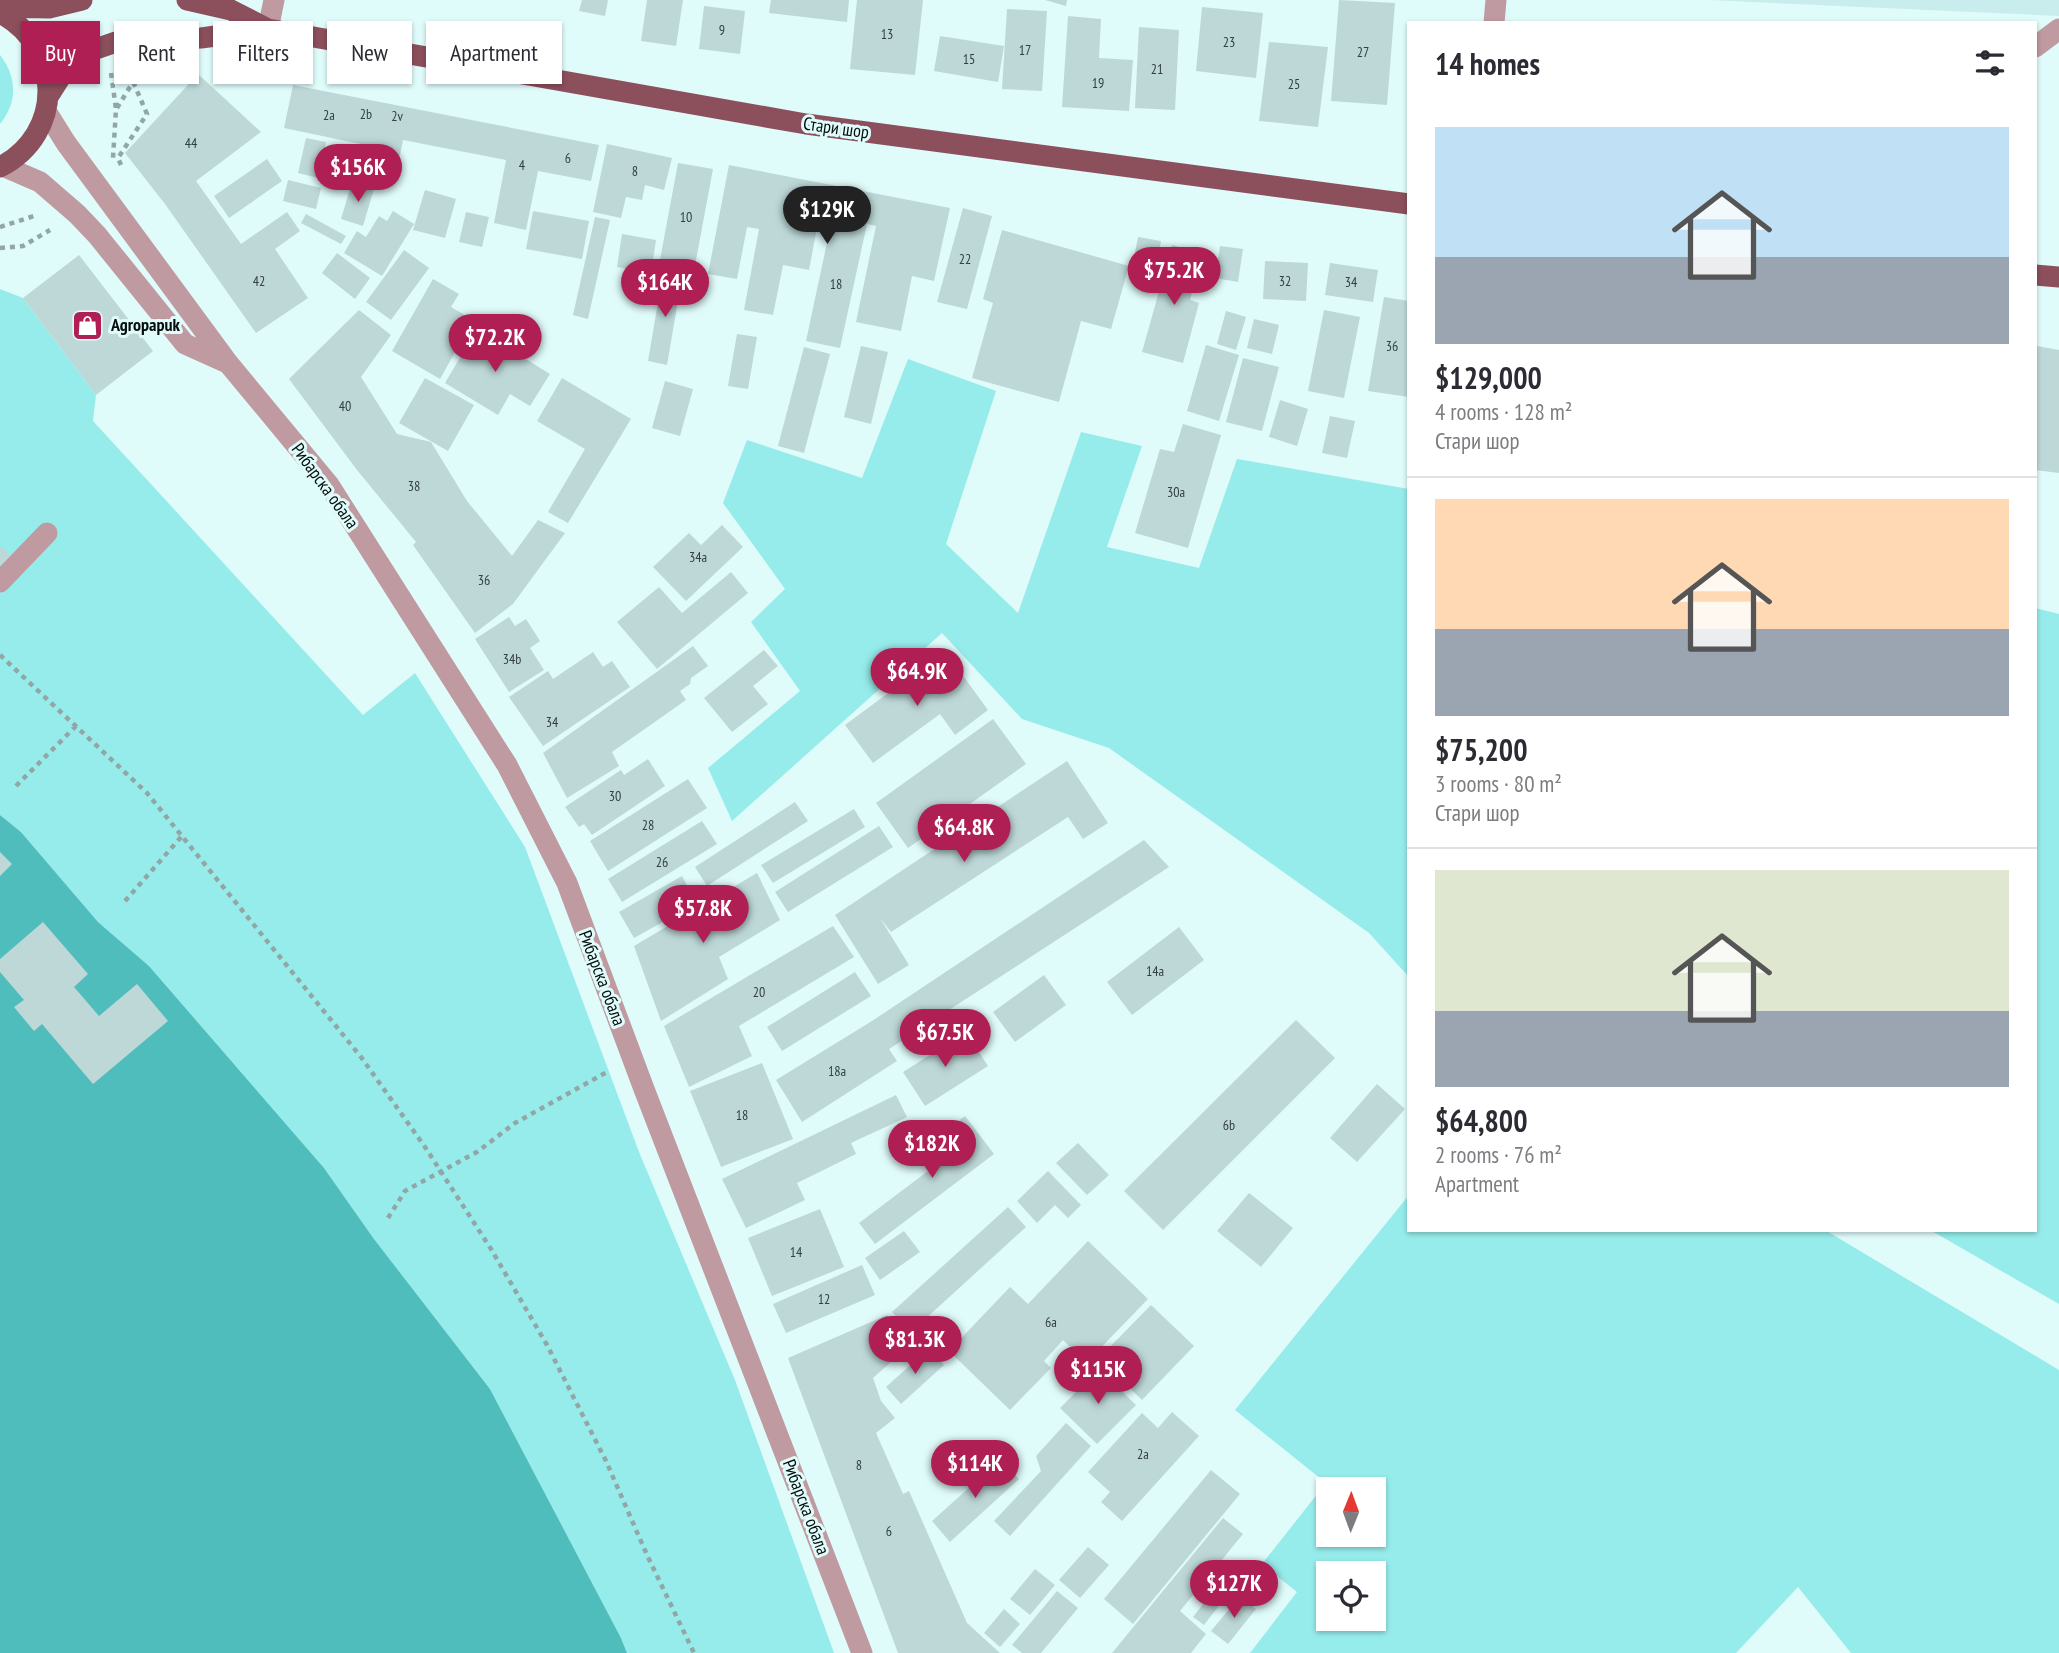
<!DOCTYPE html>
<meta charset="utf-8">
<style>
:root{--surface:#fff;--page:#f2f2f3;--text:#2b2b33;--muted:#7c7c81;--line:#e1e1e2;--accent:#af1f53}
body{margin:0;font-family:"PT Sans Narrow",sans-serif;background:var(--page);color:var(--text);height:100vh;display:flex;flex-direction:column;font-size:26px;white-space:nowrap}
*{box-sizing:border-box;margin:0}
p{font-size:23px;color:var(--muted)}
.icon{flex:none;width:38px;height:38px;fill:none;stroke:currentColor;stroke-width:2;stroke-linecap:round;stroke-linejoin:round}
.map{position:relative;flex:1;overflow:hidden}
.details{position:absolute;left:1407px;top:21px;width:630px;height:1211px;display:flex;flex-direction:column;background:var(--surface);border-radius:0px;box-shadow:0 2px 5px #0004}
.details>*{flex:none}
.banner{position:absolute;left:21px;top:21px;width:665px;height:63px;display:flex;gap:14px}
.needle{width:46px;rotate:1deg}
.buttons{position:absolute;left:1316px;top:1477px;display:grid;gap:14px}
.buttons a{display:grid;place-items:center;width:70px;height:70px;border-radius:0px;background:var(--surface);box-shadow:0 2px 5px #0004;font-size:35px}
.price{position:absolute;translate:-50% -60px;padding:0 16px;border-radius:24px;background:var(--accent);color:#fff;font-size:23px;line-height:46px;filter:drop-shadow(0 2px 4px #0008)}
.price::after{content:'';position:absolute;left:50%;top:42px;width:21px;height:16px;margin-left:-10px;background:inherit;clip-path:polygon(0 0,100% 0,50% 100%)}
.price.on{background:#222;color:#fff}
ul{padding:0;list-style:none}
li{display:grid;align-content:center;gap:14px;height:371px;padding:0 28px}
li+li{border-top:2px solid var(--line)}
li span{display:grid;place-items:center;height:217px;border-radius:0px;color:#555}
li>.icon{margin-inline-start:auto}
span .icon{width:126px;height:126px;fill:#fffc;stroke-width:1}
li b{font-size:30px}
h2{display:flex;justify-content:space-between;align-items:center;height:84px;padding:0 28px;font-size:30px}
.chip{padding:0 24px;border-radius:0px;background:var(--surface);box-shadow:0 2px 5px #0004;font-size:24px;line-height:63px}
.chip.on{background:var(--accent);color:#fff}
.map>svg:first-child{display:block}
.built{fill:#c9edec}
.green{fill:#96eceb;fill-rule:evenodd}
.water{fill:#50bdbd}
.building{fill:#bed8d8}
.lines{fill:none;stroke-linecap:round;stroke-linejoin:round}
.path{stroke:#91a6a5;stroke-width:4.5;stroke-dasharray:5 5;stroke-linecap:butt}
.minor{stroke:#bf9aa0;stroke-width:21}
.major{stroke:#8c4f5c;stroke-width:21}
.labels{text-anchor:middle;stroke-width:6;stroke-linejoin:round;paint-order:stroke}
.number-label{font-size:14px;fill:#334040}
.street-label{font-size:18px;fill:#050d0d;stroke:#dffbfa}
.poi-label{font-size:18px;font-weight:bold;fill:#050d0d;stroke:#dffbfa;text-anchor:start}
</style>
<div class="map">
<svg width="2059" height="1653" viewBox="0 0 2059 1653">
<rect width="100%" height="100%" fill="#dffbfa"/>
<path class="built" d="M1708 0H2059V16Z"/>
<path class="green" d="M0 55C17 77 18 102 0 124Z
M0 289 23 298 96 395 93 421 363 715 415 673 525 847 639 1152 735 1380 834 1653H627L621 1638 490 1389 374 1239 324 1168 149 966 98 922 21 832 0 815Z
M908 359 996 391 946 544 1018 613 1081 432 1142 446 1107 547 1199 568 1237 459 1409 489V977L1369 933 1109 748 1022 719 942 633 732 821 708 768 800 691 751 622 785 589 723 503 747 440 862 478Z
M2035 608 2059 614V1304L1930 1230H2035Z
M1409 1195V1230H1825L2059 1370V1653H1851L1798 1587 1736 1653H1250L1297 1592 1262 1564 1326 1483 1235 1410ZM1328 1489H1374V1535H1328ZM1328 1573H1374V1619H1328Z"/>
<path class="water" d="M0 815 21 832 98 922 149 966 324 1168 374 1239 490 1389 621 1638 627 1653H0Z"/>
<path class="building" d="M582 0H608L605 16 579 11Z
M647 0H683L676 46 641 41Z
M771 0H849L847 22 769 13Z
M857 0H923L915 75 850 69Z
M1045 0H1067L1066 6Z
M1339 0 1395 3 1387 105 1331 101Z
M704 6 745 11 740 54 699 49Z
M1202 7 1263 13 1256 78 1196 71Z
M1007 9 1047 11 1042 91 1002 89Z
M1068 16 1101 19 1099 58 1133 60 1129 111 1062 107Z
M1139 27 1179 30 1175 110 1135 108Z
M940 36 1004 46 998 82 934 71Z
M1269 42 1328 47 1318 127 1259 121Z
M198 74 261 132 196 181 241 244 287 212 300 231 275 249 308 298 256 333 165 204 125 153Z
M293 85 599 145 591 181 538 171 526 230 494 223 506 160 403 140 395 179 359 172 365 145 284 128Z
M306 138 326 142 318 178 298 173Z
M607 144 672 158 664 190 645 185 642 200 626 197 621 218 593 212Z
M267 159 282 181 229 218 214 196Z
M678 163 713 169 694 271 659 265Z
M729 165 950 208 934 281 912 276 901 331 856 322 876 226 867 224 840 348 806 341 832 219 819 217 809 270 783 265 773 315 744 310 759 229 747 227 737 279 708 274Z
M288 180 321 188 316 209 283 201Z
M352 182 374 189 363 226 341 219Z
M425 190 456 199 445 238 413 230Z
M963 208 992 216 967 309 937 302Z
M393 211 414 224 382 276 344 253 357 231 366 237 379 216 387 221Z
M533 211 589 221 582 259 526 249Z
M466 212 489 217 482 247 459 242Z
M306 214 346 236 341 244 301 223Z
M595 217 610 220 588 319 573 315Z
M1002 230 1129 266 1111 329 1081 321 1059 402 972 378 993 303 983 299Z
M622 234 656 240 651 273 617 267Z
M1138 237 1161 241 1154 283 1130 279Z
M1172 245 1202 253 1190 300 1199 303 1183 363 1142 352Z
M1220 246 1243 249 1238 282 1215 278Z
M404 250 429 268 391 320 366 302Z
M337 253 370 278 355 299 322 273Z
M79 255 153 351 96 395 23 298Z
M1265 261 1308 263 1306 301 1263 299Z
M1330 263 1378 270 1373 302 1325 295Z
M663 273 682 277 667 365 648 361Z
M433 279 459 294 451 307 473 320 440 379 392 351Z
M1384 297 1409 301V397L1368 391Z
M359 310 391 335 361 377 397 434 431 442 467 501 512 556 538 520 565 533 513 604 475 633 413 545 416 542 357 470 289 379Z
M1324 310 1360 317 1344 398 1308 391Z
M1226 311 1246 317 1236 350 1217 344Z
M1254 319 1279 325 1272 354 1247 348Z
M477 329 550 374 530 406 510 394 498 415 445 383Z
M737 334 757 337 748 389 728 386Z
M1206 345 1239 355 1219 421 1187 411Z
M861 346 888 352 871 424 844 417Z
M2037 346 2059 350V473L2035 470Z
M804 347 830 354 804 453 778 446Z
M1243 358 1279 367 1262 431 1226 422Z
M425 378 474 405 448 451 399 423Z
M562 378 631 419 568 523 548 512 585 449 537 421Z
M665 381 693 389 680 436 652 428Z
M1280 400 1308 409 1297 446 1269 437Z
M1330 416 1355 421 1347 458 1322 453Z
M1183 424 1221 435 1188 548 1135 533 1160 449 1174 452Z
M722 525 743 547 686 601 653 567 689 533 701 545Z
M0 546 10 555 0 567Z
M731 572 748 593 657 669 617 622 659 587 682 613Z
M509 617 515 626 526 619 540 641 530 648 544 670 509 692 475 639Z
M693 646 708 666 691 678 690 684 680 691 686 700 612 752 619 766 567 798 543 753Z
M764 650 778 666 753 686 768 704 732 732 704 698Z
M945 651 988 710 955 735 940 714 873 763 845 725Z
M593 652 603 667 612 661 630 687 543 746 509 697 548 671 553 679Z
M993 719 1026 764 908 848 876 803Z
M648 759 665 786 592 835 584 824 579 827 565 807 621 770 624 775Z
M1067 761 1108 823 1083 839 1068 817 891 932 880 918 909 965 878 984 835 915Z
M688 779 707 808 608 871 590 841Z
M795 802 808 821 707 886 695 867Z
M854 809 865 827 773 883 761 865Z
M702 821 717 844 622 902 608 879Z
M879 826 893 847 788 912 775 892Z
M1144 840 1169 867 889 1049 897 1061 802 1122 776 1080 872 1021Z
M0 852 12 864 0 876Z
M757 873 780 920 719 957 728 979 661 1021 634 946Z
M682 876 697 903 634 938 619 912Z
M43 922 88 974 74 987 99 1016 137 984 168 1021 93 1084 42 1024 34 1031 14 1007 24 1000 0 972V959Z
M833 926 854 957 739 1026 752 1056 689 1087 664 1026Z
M1179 927 1204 960 1132 1015 1107 982Z
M855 972 871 996 782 1051 767 1027Z
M1044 975 1066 1005 1015 1042 993 1012Z
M1296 1020 1335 1058 1163 1230 1124 1191Z
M966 1032 988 1066 925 1106 903 1072Z
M762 1063 793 1139 721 1167 690 1091Z
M1377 1084 1405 1109 1357 1162 1330 1138Z
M896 1095 907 1117 851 1143 856 1154 797 1183 805 1200 746 1228 722 1179Z
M965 1116 994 1154 875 1244 859 1223 948 1156 935 1139Z
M1078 1143 1109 1175 1087 1195 1056 1163Z
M1048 1171 1081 1205 1068 1218 1055 1205 1037 1223 1017 1201Z
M1249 1193 1293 1228 1261 1267 1217 1231Z
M1008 1207 1026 1227 911 1332 892 1312Z
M820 1209 844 1267 772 1296 748 1238Z
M904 1231 920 1252 880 1280 865 1258Z
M1088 1241 1148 1299 1086 1363 1063 1340 1044 1361 1051 1368 1010 1410 949 1351 1010 1287 1028 1304Z
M862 1265 875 1295 786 1333 773 1304Z
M1151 1305 1194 1346 1142 1400 1099 1358Z
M887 1315 908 1340 889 1357 892 1361 873 1378 881 1401 895 1418 876 1433 903 1494 909 1491 967 1623 1000 1653H898L788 1358Z
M929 1348 944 1365 901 1404 886 1387Z
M1099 1369 1136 1405 1097 1444 1060 1408Z
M1172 1412 1199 1436 1122 1521 1101 1502 1110 1492 1088 1472 1142 1413 1158 1428Z
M1066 1423 1091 1446 1010 1536 994 1521 1041 1471 1036 1456Z
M977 1444 989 1456 972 1474 960 1462Z
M1001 1459 1019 1479 950 1542 932 1521Z
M1211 1470 1240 1494 1133 1624 1104 1599Z
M1223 1518 1243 1534 1180 1611 1206 1634 1191 1653H1112Z
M1088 1547 1109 1565 1080 1598 1059 1580Z
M1035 1569 1055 1585 1030 1615 1010 1599Z
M1057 1591 1078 1608 1041 1653H1022L1012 1645Z
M1210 1595 1221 1603 1204 1625 1193 1617Z
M1240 1596 1256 1609 1228 1644 1211 1631Z
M1004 1609 1020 1624 1000 1647 984 1633Z"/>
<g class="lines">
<path class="path" d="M111 73 116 109 113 158
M117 108 133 82 149 69
M121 165 118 158 147 114 128 70
M0 227 37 215
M0 248 23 246 50 230
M0 655 147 793 361 1057 425 1147 491 1249 547 1345 606 1461 647 1555 694 1653
M16 786 76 726
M125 901 182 836
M388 1218 405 1191 477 1152 515 1123 607 1072"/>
<path class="minor" d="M1494 23 1496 0
M268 29 274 0
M2035 47 2059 29
M46 111 66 143 228 363 329 485 507 765 567 883 644 1089 862 1653
M3 166 40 182 77 214 97 235 185 344 225 362
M0 582 47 533"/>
<path class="major" d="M187 0 231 10 268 29
M0 7 49 8 82 0
M0 13C63 46 65 134 0 167
M48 97 67 67 90 51 116 42 201 38 268 29 806 124 1409 204
M2035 275 2059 277"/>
</g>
<defs>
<symbol id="shop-square" viewBox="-11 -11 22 22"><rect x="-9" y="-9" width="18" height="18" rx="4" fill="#af1f53" stroke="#dffbfa"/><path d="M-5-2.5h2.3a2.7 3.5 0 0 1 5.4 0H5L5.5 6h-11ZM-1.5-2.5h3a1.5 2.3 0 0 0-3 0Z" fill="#fff"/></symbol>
</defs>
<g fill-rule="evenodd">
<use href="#shop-square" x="70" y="308" width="35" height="35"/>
</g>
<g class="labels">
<g class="number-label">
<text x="722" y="35">9</text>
<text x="887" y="39">13</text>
<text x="1229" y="47">23</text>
<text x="1025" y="55">17</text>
<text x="1363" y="57">27</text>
<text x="969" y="64">15</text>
<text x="1157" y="74">21</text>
<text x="1098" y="88">19</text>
<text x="1294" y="89">25</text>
<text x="366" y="119">2b</text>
<text x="329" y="120">2a</text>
<text x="397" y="121">2v</text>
<text x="191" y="148">44</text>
<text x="568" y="163">6</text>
<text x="522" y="170">4</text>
<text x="635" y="176">8</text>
<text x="686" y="222">10</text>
<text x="965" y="264">22</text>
<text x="259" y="286">42</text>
<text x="1285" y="286">32</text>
<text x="1351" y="287">34</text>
<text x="836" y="289">18</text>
<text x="1392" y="351">36</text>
<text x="345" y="411">40</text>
<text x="414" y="491">38</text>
<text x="1176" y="497">30a</text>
<text x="698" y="562">34a</text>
<text x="484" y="585">36</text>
<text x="512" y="664">34b</text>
<text x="552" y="727">34</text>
<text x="615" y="801">30</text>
<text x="648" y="830">28</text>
<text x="662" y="867">26</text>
<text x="1155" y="976">14a</text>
<text x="759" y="997">20</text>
<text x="837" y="1076">18a</text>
<text x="742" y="1120">18</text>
<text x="1229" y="1130">6b</text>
<text x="796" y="1257">14</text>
<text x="824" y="1304">12</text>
<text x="1051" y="1327">6a</text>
<text x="1143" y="1459">2a</text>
<text x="859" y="1470">8</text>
<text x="889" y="1536">6</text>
</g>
<g class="street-label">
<text transform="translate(836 128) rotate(8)" y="6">Стари шор</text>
<text transform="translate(325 486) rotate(54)" y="6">Рибарска обала</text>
<text transform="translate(602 978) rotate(69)" y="6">Рибарска обала</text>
<text transform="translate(806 1507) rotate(69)" y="6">Рибарска обала</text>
</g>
<g class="poi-label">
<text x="111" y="331">Agropapuk</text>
</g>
</g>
</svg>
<div class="buttons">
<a><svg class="needle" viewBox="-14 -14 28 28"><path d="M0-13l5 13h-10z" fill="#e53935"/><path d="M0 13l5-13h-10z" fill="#7c7c81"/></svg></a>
<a><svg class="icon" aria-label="locate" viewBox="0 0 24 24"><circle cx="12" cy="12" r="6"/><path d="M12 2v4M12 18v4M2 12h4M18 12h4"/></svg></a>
</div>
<b class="price" style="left:358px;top:204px">$156K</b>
<b class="price on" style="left:827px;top:246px">$129K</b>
<b class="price" style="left:1174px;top:307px">$75.2K</b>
<b class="price" style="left:665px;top:319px">$164K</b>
<b class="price" style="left:495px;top:374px">$72.2K</b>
<b class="price" style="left:917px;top:708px">$64.9K</b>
<b class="price" style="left:964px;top:864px">$64.8K</b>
<b class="price" style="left:703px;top:945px">$57.8K</b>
<b class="price" style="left:945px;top:1069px">$67.5K</b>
<b class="price" style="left:932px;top:1180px">$182K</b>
<b class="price" style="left:915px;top:1376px">$81.3K</b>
<b class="price" style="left:1098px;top:1406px">$115K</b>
<b class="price" style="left:975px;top:1500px">$114K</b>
<b class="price" style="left:1234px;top:1620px">$127K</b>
<div class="banner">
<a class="chip on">Buy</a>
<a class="chip">Rent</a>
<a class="chip">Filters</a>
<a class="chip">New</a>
<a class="chip">Apartment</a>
</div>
<section class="details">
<h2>14 homes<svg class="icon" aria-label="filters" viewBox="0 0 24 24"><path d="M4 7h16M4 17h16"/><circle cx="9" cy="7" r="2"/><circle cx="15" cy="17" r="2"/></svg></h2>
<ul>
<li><span style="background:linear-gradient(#bfe0f5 60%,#9aa5b1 0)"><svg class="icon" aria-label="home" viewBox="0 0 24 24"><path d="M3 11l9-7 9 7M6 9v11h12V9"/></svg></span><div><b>$129,000</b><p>4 rooms · 128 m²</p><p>Стари шор</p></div></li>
<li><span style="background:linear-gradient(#ffd9b3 60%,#9aa5b1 0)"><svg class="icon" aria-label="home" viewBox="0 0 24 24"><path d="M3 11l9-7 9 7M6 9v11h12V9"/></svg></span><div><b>$75,200</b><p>3 rooms · 80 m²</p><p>Стари шор</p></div></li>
<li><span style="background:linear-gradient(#dfe7d0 65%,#9aa5b1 0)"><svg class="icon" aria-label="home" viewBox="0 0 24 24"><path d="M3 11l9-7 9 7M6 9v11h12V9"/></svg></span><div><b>$64,800</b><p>2 rooms · 76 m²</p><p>Apartment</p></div></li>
</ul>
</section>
</div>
